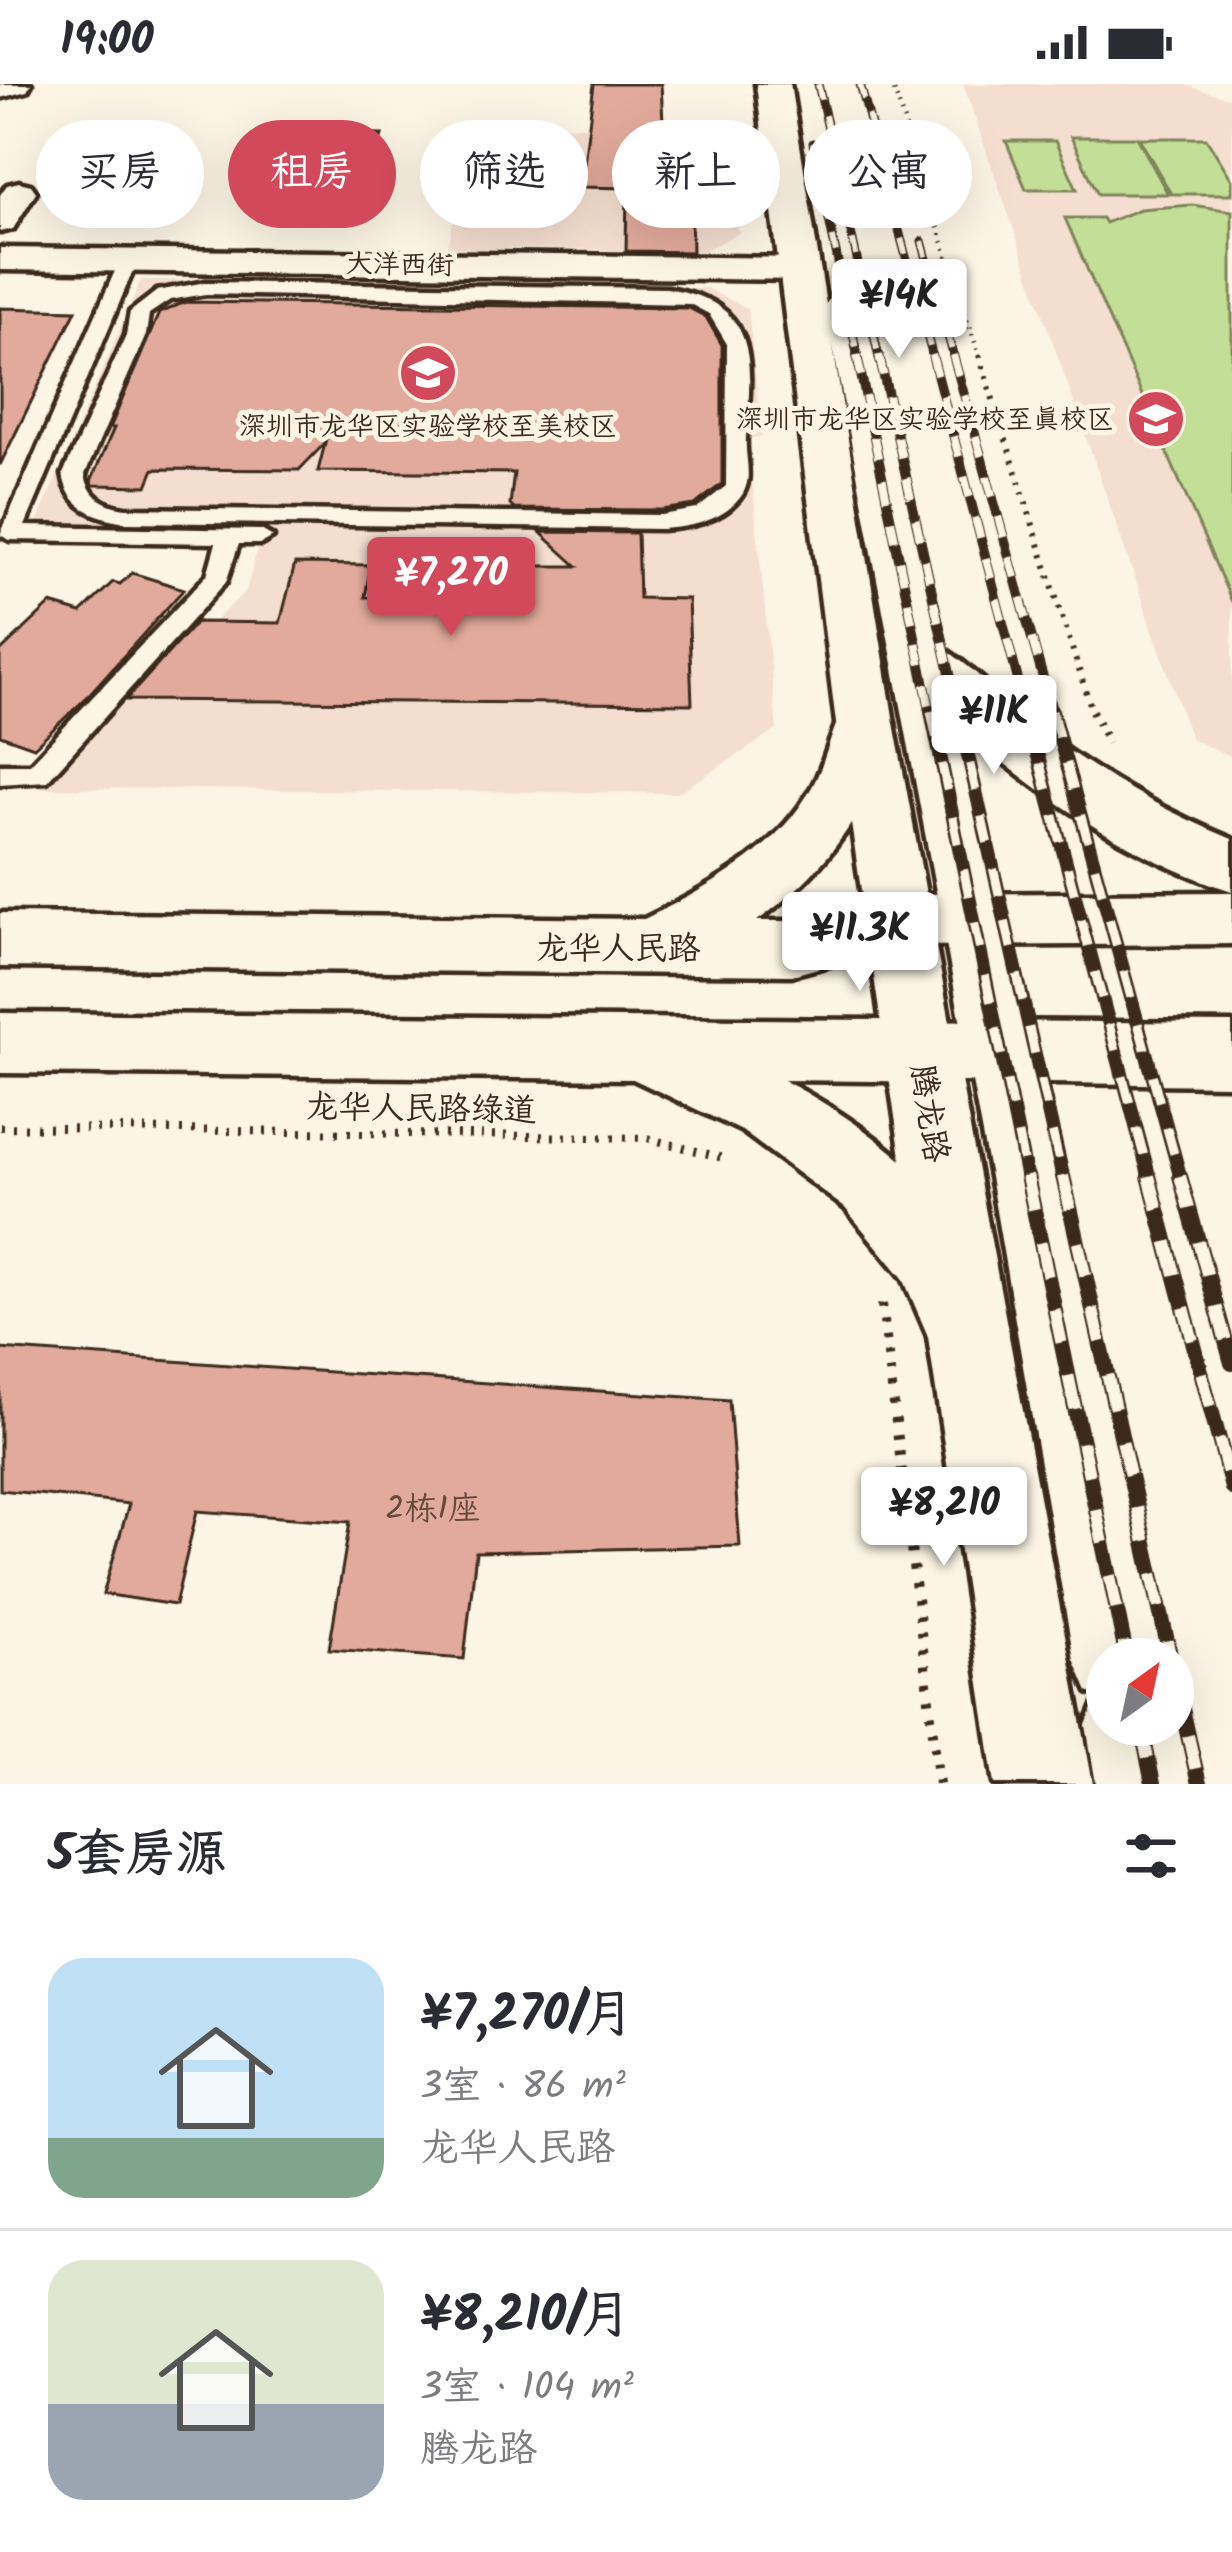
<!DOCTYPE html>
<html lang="zh">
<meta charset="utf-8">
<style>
:root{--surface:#fff;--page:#f2f2f3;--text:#2b2b33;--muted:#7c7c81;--line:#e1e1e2;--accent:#d1495b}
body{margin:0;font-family:Kalam,"LXGW WenKai TC",sans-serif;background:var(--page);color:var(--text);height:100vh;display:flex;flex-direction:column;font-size:45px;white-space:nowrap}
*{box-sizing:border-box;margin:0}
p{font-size:39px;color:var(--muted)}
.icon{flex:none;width:66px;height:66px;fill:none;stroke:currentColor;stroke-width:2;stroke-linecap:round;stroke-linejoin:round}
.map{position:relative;height:1700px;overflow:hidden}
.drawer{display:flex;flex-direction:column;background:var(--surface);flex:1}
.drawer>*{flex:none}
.hud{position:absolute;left:36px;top:36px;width:1161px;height:108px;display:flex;gap:24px}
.needle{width:78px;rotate:33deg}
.tools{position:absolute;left:1086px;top:1554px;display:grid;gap:24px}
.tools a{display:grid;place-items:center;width:108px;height:108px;border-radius:50%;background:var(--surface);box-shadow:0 12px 48px #0002;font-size:60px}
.price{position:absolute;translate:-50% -102px;padding:0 27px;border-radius:12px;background:#fff;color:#222;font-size:39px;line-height:78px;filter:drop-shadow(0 3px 6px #0008)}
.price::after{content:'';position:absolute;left:50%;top:72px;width:36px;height:27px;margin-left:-18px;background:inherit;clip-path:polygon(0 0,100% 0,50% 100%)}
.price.selected{background:var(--accent);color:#fff}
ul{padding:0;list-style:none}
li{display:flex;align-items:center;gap:36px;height:300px;padding:0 48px}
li+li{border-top:3px solid var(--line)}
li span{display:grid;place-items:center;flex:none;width:336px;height:240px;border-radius:36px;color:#555}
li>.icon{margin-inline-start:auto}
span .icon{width:144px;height:144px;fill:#fffc;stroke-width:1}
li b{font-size:51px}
h2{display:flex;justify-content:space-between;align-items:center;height:144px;padding:0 48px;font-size:51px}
.tag{padding:0 42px;border-radius:54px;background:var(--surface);box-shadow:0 12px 48px #0002;font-size:42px;line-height:108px}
.tag.selected{background:var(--accent);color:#fff}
.status{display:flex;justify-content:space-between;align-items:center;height:84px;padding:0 60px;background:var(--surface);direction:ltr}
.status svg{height:33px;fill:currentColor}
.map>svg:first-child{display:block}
.built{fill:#f4decf}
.green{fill:#c3df97;stroke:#7f845a;stroke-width:3}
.building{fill:#e2aa9c;stroke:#3b2a1e;stroke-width:3}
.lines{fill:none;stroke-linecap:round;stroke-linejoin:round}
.lane-casing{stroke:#3b2a1e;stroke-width:9}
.street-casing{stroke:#3b2a1e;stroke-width:9}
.secondary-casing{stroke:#3b2a1e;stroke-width:9}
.primary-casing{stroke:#3b2a1e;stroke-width:9}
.path-far3{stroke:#3b2a1e;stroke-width:4.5;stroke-dasharray:1.5 6;stroke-linecap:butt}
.path-far2{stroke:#3b2a1e;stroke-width:6;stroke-dasharray:3 8;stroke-linecap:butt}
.path-far1{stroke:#3b2a1e;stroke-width:8;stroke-dasharray:3 9;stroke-linecap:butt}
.path{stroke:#3b2a1e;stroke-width:10;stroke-dasharray:4.5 12;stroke-linecap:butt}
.lane{fill:#fcf5e5;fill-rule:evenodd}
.street{fill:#fcf5e5;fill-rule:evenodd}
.secondary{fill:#fcf5e5;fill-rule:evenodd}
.primary{fill:#fcf5e5;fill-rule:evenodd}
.rail-far3-casing{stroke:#3b2a1e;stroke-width:9}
.rail-far2-casing{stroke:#3b2a1e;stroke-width:10}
.rail-far1-casing{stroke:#3b2a1e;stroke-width:14}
.rail-casing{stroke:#3b2a1e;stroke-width:16}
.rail-far3{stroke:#fcf5e5;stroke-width:6;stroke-dasharray:16;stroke-linecap:butt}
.rail-far2{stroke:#fcf5e5;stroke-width:8;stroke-dasharray:21;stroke-linecap:butt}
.rail-far1{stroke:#fcf5e5;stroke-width:9;stroke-dasharray:27;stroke-linecap:butt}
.rail{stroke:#fcf5e5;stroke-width:12;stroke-dasharray:34;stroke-linecap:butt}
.labels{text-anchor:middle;stroke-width:10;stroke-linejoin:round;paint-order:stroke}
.far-street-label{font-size:27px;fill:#3b2a1e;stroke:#fcf5e5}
.far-poi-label{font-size:27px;fill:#3b2a1e;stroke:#fcf5e5;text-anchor:end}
.street-label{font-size:33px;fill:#3b2a1e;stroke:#fcf5e5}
.near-number-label{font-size:33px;fill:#654a3e}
</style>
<div class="status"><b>19:00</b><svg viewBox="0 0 49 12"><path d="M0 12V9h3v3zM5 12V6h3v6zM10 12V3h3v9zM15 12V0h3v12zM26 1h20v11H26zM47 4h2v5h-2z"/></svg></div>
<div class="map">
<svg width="1232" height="1700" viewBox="0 0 1232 1700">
<rect width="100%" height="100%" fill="#fcf5e5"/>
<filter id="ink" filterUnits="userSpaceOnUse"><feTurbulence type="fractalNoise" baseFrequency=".00833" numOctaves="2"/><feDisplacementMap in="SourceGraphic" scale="24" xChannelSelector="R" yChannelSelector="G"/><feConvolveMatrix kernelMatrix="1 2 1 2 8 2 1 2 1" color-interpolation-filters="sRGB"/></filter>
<g filter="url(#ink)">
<path class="built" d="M963 0H1182L1232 15V673L1191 655Z
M535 41 727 44 739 149 703 167 448 164 466 69Z
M141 196 706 204 748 225 762 353 748 354 777 646 678 709 40 704 167 567 179 571 246 507 263 444 36 441Z"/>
<path class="green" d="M1071 53H1137L1168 110H1098Z
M1139 54H1206L1232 96V110H1171Z
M1006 57H1055L1077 105H1026Z
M1192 121 1232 127V518L1065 134H1102L1105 139 1140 125Z"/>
<path class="building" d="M594 0H661L665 76H690L692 168 626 167 627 104 581 103Z
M297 50 382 51 365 107 278 104Z
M185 218 689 224 706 233 722 261V400L695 421 662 426 514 425 510 421 514 389 318 387 325 359 299 386 154 385 147 402 93 401 91 397 114 344H110L159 229Z
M0 224 76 226 0 381Z
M540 448 637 449 639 514 688 515 692 620 126 616 196 538 280 539 295 480 371 481 365 513 455 514 459 482H577Z
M132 489 184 505 84 616 34 663 0 651V568L51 520 81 529 113 498 120 500Z
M0 1265 729 1316 740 1462 476 1468 464 1575 329 1565 350 1438 197 1427 175 1521 103 1510 129 1420 0 1406Z"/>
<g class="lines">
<defs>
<path id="lane" d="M121 173 137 177 25 442 261 446 273 453 261 460H239L226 498 47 697 0 700V680H30L207 491 216 459 10 456 0 451Z
M206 198 667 204C760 220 752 274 746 353 744 376 755 396 739 415 720 438 689 443 662 445L126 438C95 433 68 424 63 390L126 251 130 228 157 207ZM206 210 690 220 709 230 727 260 726 402 697 425 662 431 126 424C104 421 89 413 85 390L146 251 149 230 170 216Z"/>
<path id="street" d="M0 0H31L27 7 0 14Z
M19 98 31 101 36 108 13 145 0 148V111L7 101Z
M0 164 800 174 813 177 819 185 813 193 800 196 0 186Z"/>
<path id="secondary" d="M756 0H790L826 220 831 212 846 208 861 212 867 221 1067 1098 1168 1575H1107V1641H1173V1619L1194 1700H1096L1086 1641 1098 1612 1088 1608 1074 1575 991 1098 832 257 894 639 1093 1700H995L836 639Z"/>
<path id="primary" d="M919 552C956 563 1010 623 1044 649 1102 692 1166 728 1232 755V807C1104 765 993 679 899 584L891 571 899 558Z
M865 618 886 624 894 639C871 724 829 786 757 837H792L901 810 1232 808V860L901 862 792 891 0 883V829L644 835C707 805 777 767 812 703 826 678 830 649 844 624Z
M0 929 1232 939V1001L783 996C847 1030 916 1077 957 1138 979 1172 993 1212 1009 1249L997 1278 968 1289 939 1278 903 1194 845 1124 742 1047 633 995 0 989Z"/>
</defs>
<use href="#lane" class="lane-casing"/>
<use href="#street" class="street-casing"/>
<use href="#secondary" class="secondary-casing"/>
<use href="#primary" class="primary-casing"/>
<path class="path-far3" d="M892 0 980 274"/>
<path class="path-far2" d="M979 271 1093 630"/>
<path class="path-far1" d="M1092 627 1109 659
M0 1043 647 1054 727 1075"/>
<path class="path" d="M882 1220 939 1700"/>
<use href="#lane" class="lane"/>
<use href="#street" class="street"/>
<use href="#secondary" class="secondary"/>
<use href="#primary" class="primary"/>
<defs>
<path id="rail-far3" d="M818 0 879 274
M860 0 933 274
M813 59 858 274
M922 157 954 274"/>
<path id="rail-far2" d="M857 271 931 630
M879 271 959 630
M932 271 1027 630
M953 271 1053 630"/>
<path id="rail-far1" d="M931 627 1027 1095
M958 627 1063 1095
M1026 627 1150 1095
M1052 627 1181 1095"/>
<path id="rail" d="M1027 1092 1127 1575
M1063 1092 1171 1575
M1149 1092 1232 1404
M1180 1092 1232 1279
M1173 1585 1199 1700
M1141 1641 1153 1700"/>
</defs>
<use href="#rail-far3" class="rail-far3-casing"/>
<use href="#rail-far2" class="rail-far2-casing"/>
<use href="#rail-far1" class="rail-far1-casing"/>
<use href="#rail" class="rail-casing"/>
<use href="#rail-far3" class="rail-far3"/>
<use href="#rail-far2" class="rail-far2"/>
<use href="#rail-far1" class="rail-far1"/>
<use href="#rail" class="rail"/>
</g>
</g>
<defs>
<symbol id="school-disc" viewBox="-11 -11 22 22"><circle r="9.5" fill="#d1495b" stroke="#fcf5e5"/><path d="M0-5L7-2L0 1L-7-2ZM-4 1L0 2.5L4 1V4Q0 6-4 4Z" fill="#fff"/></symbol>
</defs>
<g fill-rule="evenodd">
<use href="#school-disc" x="395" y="256" width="66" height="66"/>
<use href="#school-disc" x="1123" y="302" width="66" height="66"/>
</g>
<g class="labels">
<g class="far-street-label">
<text transform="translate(400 180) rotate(1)" y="9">大洋西街</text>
</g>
<g class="far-poi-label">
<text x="1114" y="344">深圳市龙华区实验学校至真校区</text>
<text x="428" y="351" text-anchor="middle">深圳市龙华区实验学校至美校区</text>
</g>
<g class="street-label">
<text x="618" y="875">龙华人民路</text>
<text transform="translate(421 1023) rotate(1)" y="12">龙华人民路绿道</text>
<text transform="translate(931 1029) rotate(81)" y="12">腾龙路</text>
</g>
<g class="near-number-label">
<text x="433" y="1435">2栋1座</text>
</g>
</g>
</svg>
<div class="tools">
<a><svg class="needle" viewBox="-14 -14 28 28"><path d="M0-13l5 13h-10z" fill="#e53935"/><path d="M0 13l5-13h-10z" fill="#7c7c81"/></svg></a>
</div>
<b class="price" style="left:899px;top:277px">¥14K</b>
<b class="price selected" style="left:451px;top:555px">¥7,270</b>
<b class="price" style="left:994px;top:693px">¥11K</b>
<b class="price" style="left:860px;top:910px">¥11.3K</b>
<b class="price" style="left:944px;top:1485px">¥8,210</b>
<div class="hud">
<a class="tag">买房</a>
<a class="tag selected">租房</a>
<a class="tag">筛选</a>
<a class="tag">新上</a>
<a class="tag">公寓</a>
</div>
</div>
<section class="drawer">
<h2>5套房源<svg class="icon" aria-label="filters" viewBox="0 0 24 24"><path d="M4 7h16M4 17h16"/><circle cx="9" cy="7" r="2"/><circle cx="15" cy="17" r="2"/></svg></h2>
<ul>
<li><span style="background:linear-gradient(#bfe0f5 75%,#7fa58c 0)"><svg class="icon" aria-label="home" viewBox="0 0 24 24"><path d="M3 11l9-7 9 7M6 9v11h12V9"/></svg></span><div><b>¥7,270/月</b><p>3室 · 86 m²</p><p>龙华人民路</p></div></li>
<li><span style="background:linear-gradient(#dfe7d0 60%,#9aa5b1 0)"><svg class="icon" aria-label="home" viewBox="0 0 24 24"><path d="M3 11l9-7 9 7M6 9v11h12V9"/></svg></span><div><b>¥8,210/月</b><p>3室 · 104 m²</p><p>腾龙路</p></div></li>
</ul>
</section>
